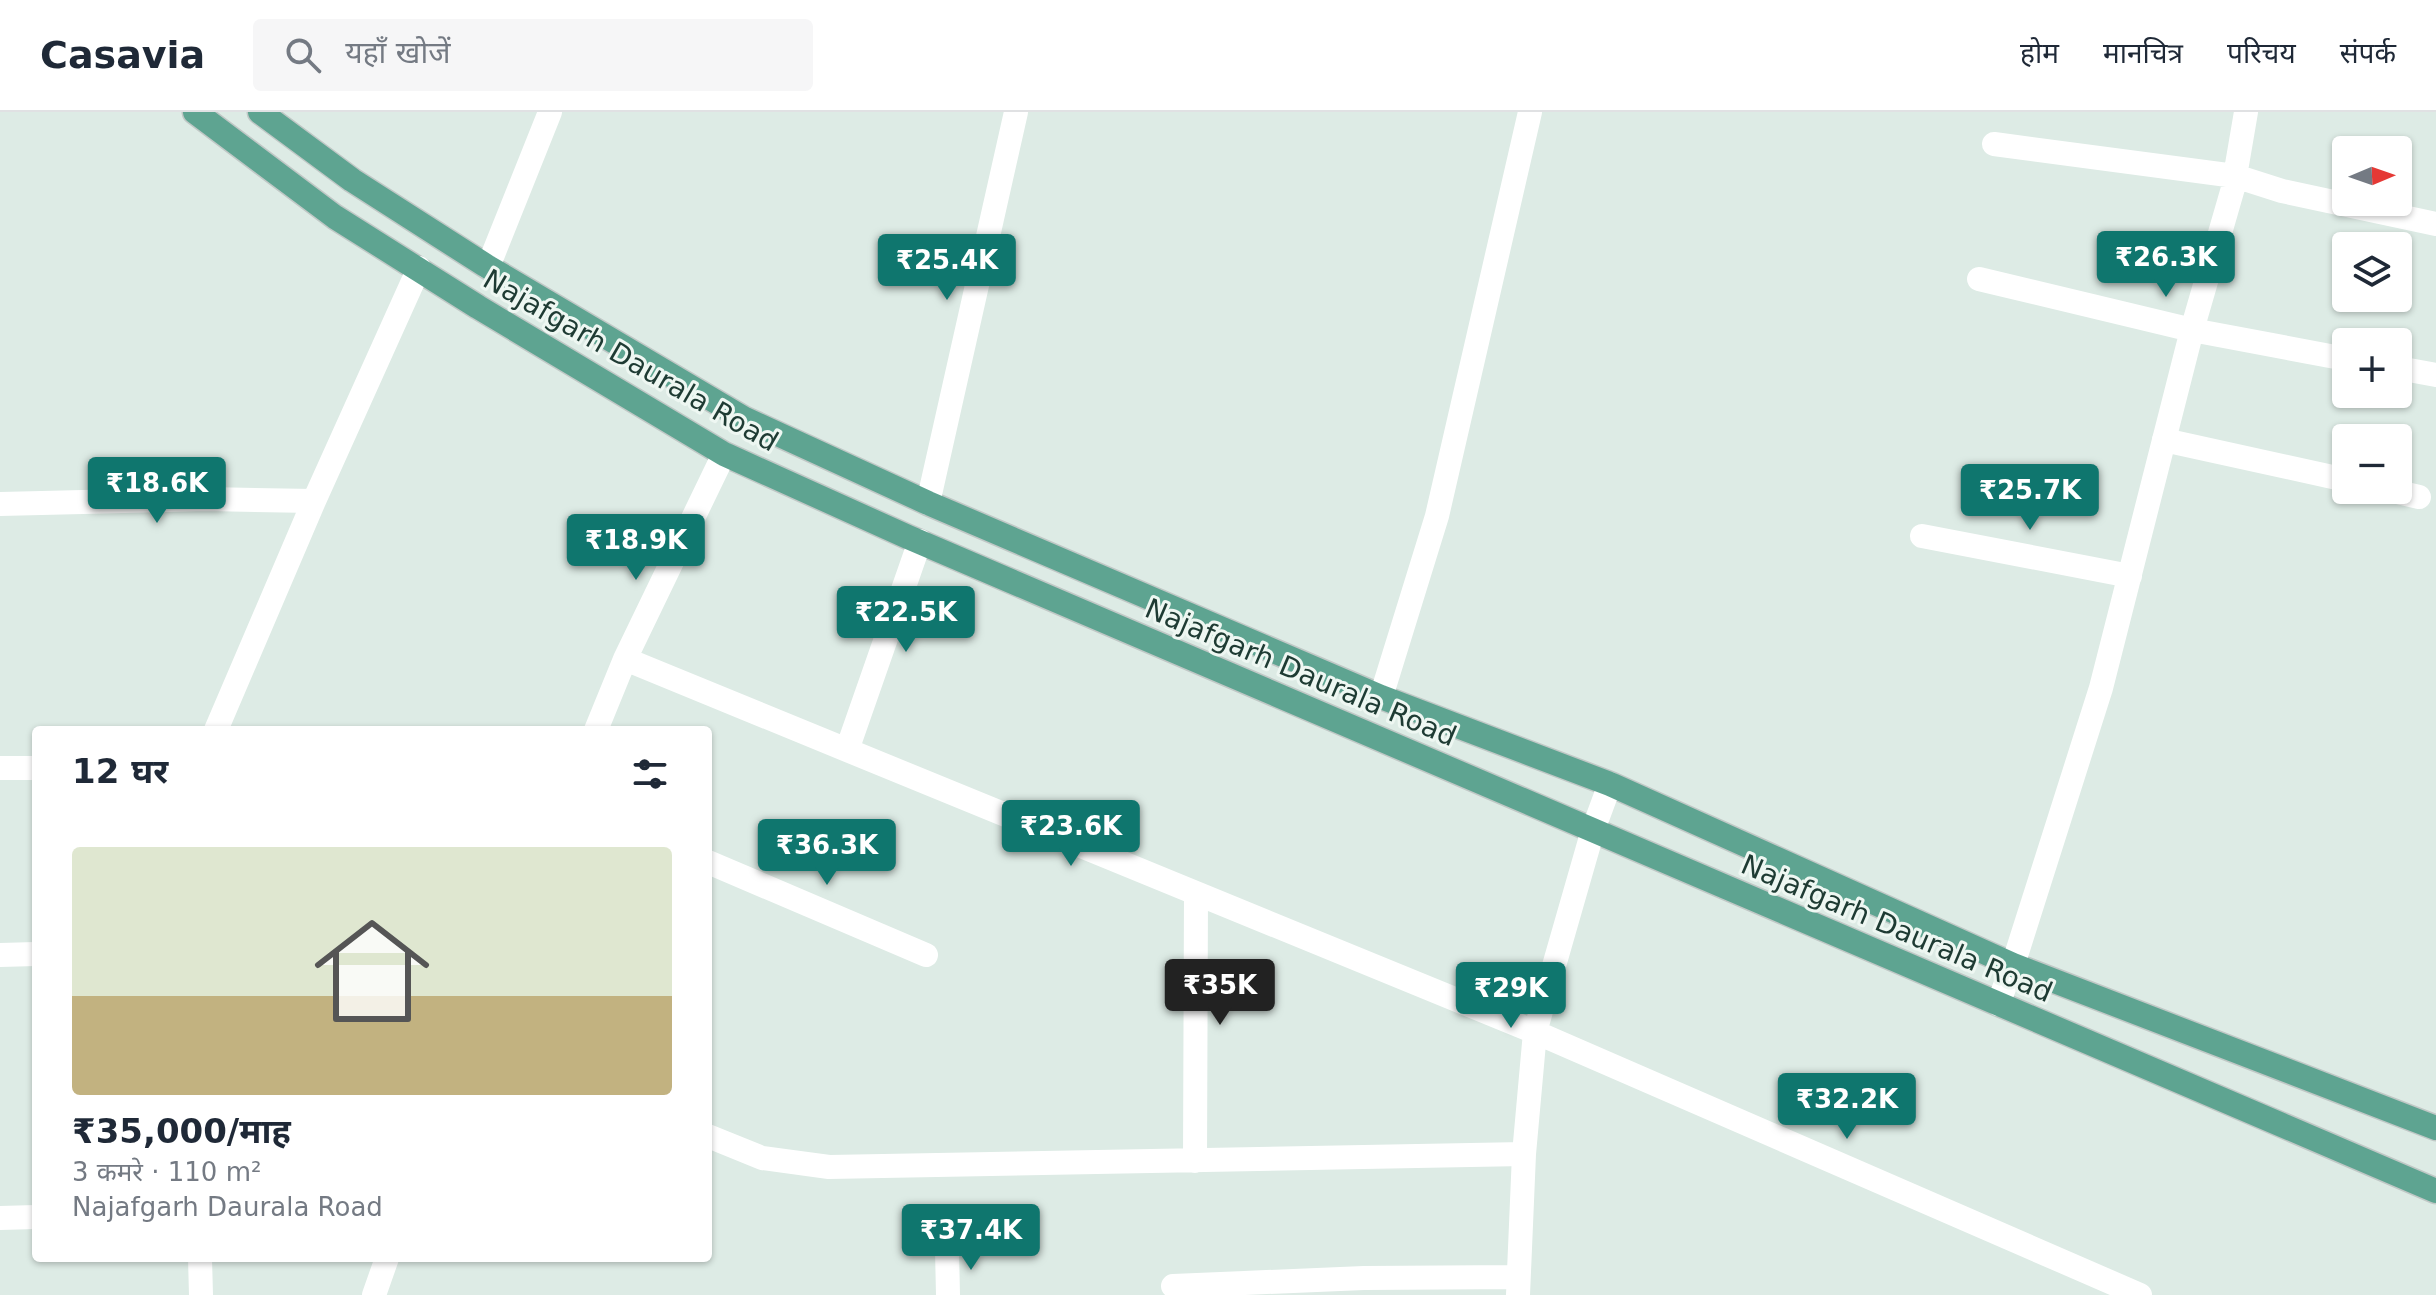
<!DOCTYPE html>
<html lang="hi">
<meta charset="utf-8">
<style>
:root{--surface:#fff;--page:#f6f6f7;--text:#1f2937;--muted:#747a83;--line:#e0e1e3;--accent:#0f766e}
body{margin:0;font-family:"DejaVu Sans","Noto Sans Devanagari",sans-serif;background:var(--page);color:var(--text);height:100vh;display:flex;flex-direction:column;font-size:30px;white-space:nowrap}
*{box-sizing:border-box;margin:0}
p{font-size:26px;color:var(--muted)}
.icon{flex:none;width:44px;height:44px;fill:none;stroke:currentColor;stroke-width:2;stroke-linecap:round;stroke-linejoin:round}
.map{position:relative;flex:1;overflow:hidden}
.sheet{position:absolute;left:32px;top:614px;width:680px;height:536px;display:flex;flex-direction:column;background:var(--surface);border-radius:8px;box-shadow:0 2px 6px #0004}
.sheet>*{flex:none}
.needle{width:52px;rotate:88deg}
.fabs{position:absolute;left:2332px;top:24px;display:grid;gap:16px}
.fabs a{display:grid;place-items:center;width:80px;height:80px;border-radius:8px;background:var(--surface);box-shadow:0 2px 6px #0004;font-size:40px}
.price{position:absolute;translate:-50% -68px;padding:0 18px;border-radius:8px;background:var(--accent);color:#fff;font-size:26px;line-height:52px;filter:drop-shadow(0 2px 4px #0008)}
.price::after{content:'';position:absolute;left:50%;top:48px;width:24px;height:18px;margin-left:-12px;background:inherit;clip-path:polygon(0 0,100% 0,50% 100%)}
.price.selected{background:#222;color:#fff}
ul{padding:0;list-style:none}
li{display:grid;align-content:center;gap:16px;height:424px;padding:0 40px}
li span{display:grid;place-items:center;height:248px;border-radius:8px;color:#555}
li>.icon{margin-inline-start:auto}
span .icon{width:144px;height:144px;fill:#fffc;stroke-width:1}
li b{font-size:34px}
h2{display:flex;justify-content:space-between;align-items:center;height:96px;padding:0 40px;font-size:34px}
header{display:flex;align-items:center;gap:48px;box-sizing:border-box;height:112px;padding:0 40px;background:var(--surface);border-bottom:2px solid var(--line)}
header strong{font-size:38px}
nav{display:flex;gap:44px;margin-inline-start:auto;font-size:28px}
.search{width:560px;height:72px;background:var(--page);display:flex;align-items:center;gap:20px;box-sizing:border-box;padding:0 28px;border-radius:8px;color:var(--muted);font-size:30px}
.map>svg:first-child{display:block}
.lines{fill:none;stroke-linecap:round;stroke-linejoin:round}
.primary-casing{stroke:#c0c8c6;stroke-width:27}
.service{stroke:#fff;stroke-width:24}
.minor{stroke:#fff;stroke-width:24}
.primary{stroke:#5ea491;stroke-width:24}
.labels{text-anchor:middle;stroke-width:6;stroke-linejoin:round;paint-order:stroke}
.street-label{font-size:28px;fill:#1e3b33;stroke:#eef7f2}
</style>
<header>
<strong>Casavia</strong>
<div class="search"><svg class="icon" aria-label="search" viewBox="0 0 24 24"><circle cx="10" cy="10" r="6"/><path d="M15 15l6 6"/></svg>यहाँ खोजें</div>
<nav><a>होम</a><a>मानचित्र</a><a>परिचय</a><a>संपर्क</a></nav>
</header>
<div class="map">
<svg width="2436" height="1183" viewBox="0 0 2436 1183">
<rect width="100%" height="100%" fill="#ddebe5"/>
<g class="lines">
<defs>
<path id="primary" d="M195 0 335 105 478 195 724 342 908 425 2436 1079
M260 0 352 68 488 155 745 307 928 391 1381 585 1610 672 2013 853 2436 1016"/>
</defs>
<use href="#primary" class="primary-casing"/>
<path class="service" d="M2164 328 2346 368
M2389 378 2419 385
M1381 585 1437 404 1530 0"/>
<path class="minor" d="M1994 32 2235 64 2282 79 2436 112
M488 155 550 0
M1979 167 2192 218 2346 247
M2398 256 2436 263
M928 391 1016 0
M0 392 207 387 314 389
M1922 424 2130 464
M625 547 1535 920 2140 1183
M216 618 314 389 419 156
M596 618 625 547 724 342
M847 638 920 429
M0 656H36
M708 750 926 843
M0 843 36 842
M1998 892 2013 853 2101 576 2192 218 2233 76 2246 0
M708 1024 762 1046 829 1055 1524 1042
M1195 1049 1196 781
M0 1106 36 1105
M947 1138 948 1183
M200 1146 201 1183
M1173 1174 1364 1166 1518 1165
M374 1183 387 1146
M1518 1183 1524 1042 1535 920 1593 718 1610 672"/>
<use href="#primary" class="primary"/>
</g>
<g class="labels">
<g class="street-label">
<text transform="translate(631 248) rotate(30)" y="10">Najafgarh Daurala Road</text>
<text transform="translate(1301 560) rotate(23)" y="10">Najafgarh Daurala Road</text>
<text transform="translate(1897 816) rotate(23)" y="10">Najafgarh Daurala Road</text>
</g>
</g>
</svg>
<div class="fabs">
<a><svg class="needle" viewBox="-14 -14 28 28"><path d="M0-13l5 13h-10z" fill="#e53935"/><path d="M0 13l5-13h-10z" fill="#747a83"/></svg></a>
<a><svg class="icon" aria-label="layers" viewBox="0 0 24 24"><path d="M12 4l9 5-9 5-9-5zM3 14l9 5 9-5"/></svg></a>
<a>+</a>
<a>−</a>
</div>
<b class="price" style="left:2166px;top:187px">₹26.3K</b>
<b class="price" style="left:947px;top:190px">₹25.4K</b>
<b class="price" style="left:157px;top:413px">₹18.6K</b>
<b class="price" style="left:2030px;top:420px">₹25.7K</b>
<b class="price" style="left:636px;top:470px">₹18.9K</b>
<b class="price" style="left:906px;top:542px">₹22.5K</b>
<b class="price" style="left:1071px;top:756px">₹23.6K</b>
<b class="price" style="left:827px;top:775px">₹36.3K</b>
<b class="price selected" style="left:1220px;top:915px">₹35K</b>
<b class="price" style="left:1511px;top:918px">₹29K</b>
<b class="price" style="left:1847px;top:1029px">₹32.2K</b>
<b class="price" style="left:971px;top:1160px">₹37.4K</b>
<section class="sheet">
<h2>12 घर<svg class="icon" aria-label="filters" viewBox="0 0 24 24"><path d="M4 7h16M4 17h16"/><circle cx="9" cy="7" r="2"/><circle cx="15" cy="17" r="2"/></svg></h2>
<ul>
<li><span style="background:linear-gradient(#dfe7d0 60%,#c2b280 0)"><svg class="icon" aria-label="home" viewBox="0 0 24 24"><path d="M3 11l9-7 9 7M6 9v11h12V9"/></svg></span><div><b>₹35,000/माह</b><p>3 कमरे · 110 m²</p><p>Najafgarh Daurala Road</p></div></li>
</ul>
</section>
</div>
